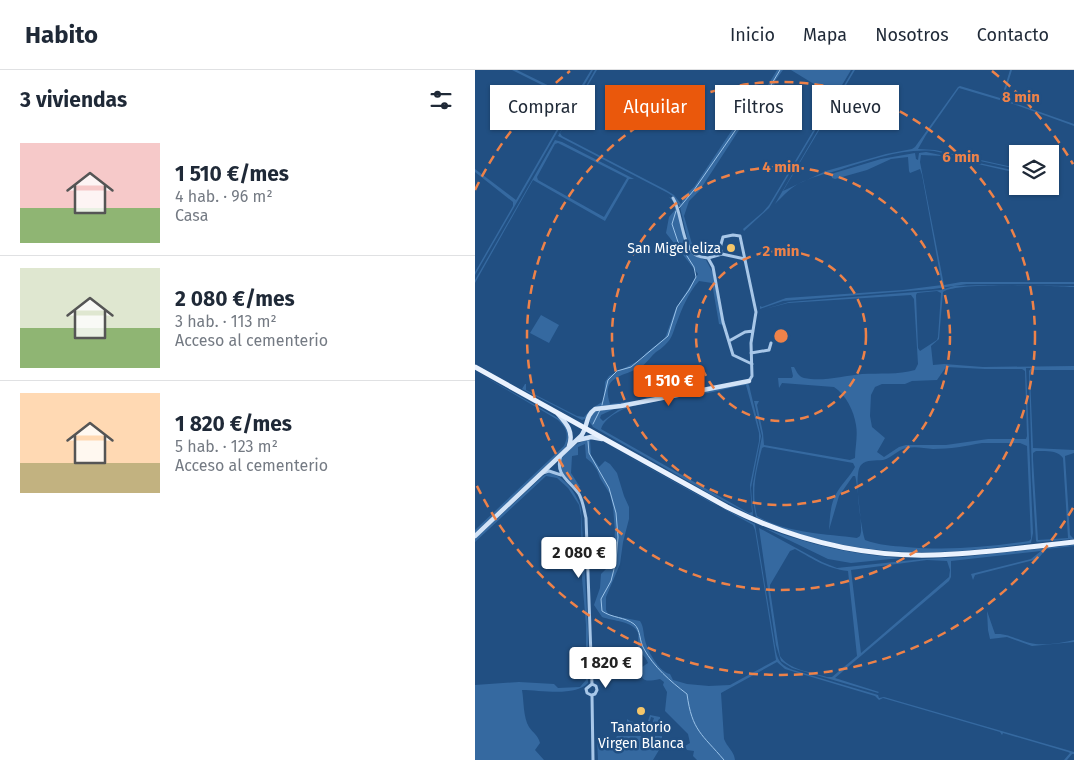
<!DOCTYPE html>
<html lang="es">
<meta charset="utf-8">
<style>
:root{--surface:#fff;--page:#f2f2f3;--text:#1f2937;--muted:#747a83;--line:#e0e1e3;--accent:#ea580c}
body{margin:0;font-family:"Fira Sans",sans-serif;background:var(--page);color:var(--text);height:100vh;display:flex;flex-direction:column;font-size:19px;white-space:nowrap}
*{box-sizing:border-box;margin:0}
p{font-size:16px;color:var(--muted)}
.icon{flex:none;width:28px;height:28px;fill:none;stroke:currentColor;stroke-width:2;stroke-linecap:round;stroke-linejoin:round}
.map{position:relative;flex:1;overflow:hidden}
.drawer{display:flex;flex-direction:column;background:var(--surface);width:475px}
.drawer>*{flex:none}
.banner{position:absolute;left:15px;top:15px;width:475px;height:45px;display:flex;gap:10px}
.tools{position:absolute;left:534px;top:75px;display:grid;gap:10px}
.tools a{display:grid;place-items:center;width:50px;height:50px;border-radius:0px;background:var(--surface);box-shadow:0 1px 4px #0004;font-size:25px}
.price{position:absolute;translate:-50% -42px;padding:0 11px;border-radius:5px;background:#fff;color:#222;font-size:16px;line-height:32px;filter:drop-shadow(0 1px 2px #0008)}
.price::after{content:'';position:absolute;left:50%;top:30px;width:15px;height:11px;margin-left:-8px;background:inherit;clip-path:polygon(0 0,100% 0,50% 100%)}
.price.selected{background:var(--accent);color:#fff}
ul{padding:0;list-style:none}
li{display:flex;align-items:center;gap:15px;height:125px;padding:0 20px}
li+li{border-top:1px solid var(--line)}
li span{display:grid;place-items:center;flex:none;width:140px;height:100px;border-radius:0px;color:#555}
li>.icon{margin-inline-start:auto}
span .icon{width:60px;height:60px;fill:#fffc;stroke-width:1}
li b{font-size:21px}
h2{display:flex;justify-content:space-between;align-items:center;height:60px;padding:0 20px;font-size:21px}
.chip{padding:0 18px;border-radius:0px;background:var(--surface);box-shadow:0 1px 4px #0004;font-size:18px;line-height:45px}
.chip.selected{background:var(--accent);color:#fff}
header{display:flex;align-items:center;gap:30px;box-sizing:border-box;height:70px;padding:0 25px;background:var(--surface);border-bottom:1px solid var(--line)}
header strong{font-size:24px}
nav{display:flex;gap:28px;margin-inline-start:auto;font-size:18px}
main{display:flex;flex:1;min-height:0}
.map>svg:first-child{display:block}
.green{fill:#3569a0;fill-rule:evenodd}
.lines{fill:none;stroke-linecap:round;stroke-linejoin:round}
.stream{stroke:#9bc3e9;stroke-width:1}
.street{stroke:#a8c7e8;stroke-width:3}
.secondary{stroke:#d2e3f7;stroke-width:4.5}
.primary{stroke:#eaf2fe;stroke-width:5}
.ring{fill:none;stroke:#ee8249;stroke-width:2.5;stroke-dasharray:9 6}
.poi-dot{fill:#f5c669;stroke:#214f82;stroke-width:2}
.labels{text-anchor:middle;stroke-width:5;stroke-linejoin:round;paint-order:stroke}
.poi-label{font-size:14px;fill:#fff;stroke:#214f82;text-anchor:end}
.centre{fill:#ee8249;stroke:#214f82;stroke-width:2.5}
.ring-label{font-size:15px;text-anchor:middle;font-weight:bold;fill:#ee8249;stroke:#214f82;stroke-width:5;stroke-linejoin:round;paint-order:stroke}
</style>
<header>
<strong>Habito</strong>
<nav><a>Inicio</a><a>Mapa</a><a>Nosotros</a><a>Contacto</a></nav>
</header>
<main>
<section class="drawer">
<h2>3 viviendas<svg class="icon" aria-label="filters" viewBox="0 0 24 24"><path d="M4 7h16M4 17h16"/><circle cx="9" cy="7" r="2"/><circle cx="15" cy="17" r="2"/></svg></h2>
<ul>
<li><span style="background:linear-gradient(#f6c9c9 65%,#8fb573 0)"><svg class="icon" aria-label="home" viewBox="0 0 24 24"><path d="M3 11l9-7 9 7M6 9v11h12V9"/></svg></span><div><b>1 510 €/mes</b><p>4 hab. · 96 m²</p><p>Casa</p></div></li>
<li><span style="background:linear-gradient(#dfe7d0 60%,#8fb573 0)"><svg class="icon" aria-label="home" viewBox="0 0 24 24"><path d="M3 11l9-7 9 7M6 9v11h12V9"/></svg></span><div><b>2 080 €/mes</b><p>3 hab. · 113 m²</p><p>Acceso al cementerio</p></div></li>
<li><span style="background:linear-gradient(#ffd9b3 70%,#c2b280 0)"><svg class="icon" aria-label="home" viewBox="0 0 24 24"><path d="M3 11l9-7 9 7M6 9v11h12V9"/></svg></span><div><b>1 820 €/mes</b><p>5 hab. · 123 m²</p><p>Acceso al cementerio</p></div></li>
</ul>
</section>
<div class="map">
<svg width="599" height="690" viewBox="0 0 599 690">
<rect width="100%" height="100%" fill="#214f82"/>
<path class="green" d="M37 0H42L99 28 116 0H118L0 205V202L38 136V132L0 102V99L41 130 97 33V30Z
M120 0H122L85 63 87 66 191 120 199 125 206 134 210 125 219 117 257 60 293 15 302 0H308L300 11 299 17 292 23 262 63 225 120 214 131 209 146 217 174 214 175 205 137 199 127 193 123 83 66Z
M316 0H376L294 138 269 161 268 159 288 142 294 135 357 29V25Z
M378 0H380L308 121 351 101 411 84 437 79 440 77 483 17 485 16 525 28 527 26 535 0H537L528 29 599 54V56L538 34 484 18 451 65 443 79 460 80 542 98V99L459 81C428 78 394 90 364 100 350 104 336 107 323 114 314 119 307 127 300 134Z
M80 70 87 72 196 128 200 133 214 181 220 186 231 190 238 203 248 255 244 254 237 213 224 211C214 222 207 238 202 252 198 261 198 268 190 275 187 278 184 280 181 282 176 286 172 293 167 296 151 307 125 304 135 334L166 330 194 316 234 317C215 324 202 312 180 328L116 340 110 349 107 350 47 319 50 314H51V320L102 346 109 347 116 339 127 332 129 328 130 312 134 306 165 290 171 283 190 268 201 238 223 204 191 163 194 147 200 140 199 132 194 127 159 109H154L130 151 58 110 0 213V210ZM83 73 152 108 129 147 63 110 62 107 80 74Z
M451 82 542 101V103L468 86 446 85 445 92 469 215 486 212H599V214H492L458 219 308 231 285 239V236L287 237 311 228 428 220 467 215 447 105 445 99 435 103 434 101 433 87 416 89 392 100 360 109 357 108 356 104 406 89 440 83 441 89 443 90 444 83Z
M510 215 599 216V217C577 216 482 212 468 222L464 269 456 276 458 295 469 294 508 297 599 296V300H558L556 301 555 307 558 378 599 380V383L590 386 595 465 599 469 562 472 561 471 557 407 554 301 556 298H551L558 463 556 473C526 477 495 481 464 482 403 484 337 474 281 447L278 431V414L287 366 279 331H284L282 335 288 363 289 375 375 390 380 388C380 378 383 366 381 355 379 341 371 325 359 317L307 313 304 318 303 308H317L318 306 316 297H319C322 302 323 306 329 308 347 312 368 306 387 304 405 303 423 305 440 300L443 294 439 229 436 225 313 233 290 239 314 232 466 220 479 216ZM462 221 466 223 463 267 462 270 445 281 443 278 441 225 442 223ZM471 297 510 299H547L550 301 552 366 551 369H513L471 375H431L424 377 409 387 402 382 410 368 397 357 395 346 396 325 400 317 407 314H430L437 311 462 310ZM507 373H545L552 376 556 469 554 471C513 477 473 481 431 477 418 476 403 475 390 470 386 459 378 403 386 395 392 389 400 391 408 390 417 388 422 380 431 378 440 376 449 378 458 379 475 379 491 376 507 373ZM289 377 378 393 380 397C375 407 366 414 361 424 355 435 355 448 354 460L364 426 378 406H380C382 410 387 457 386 462 385 467 385 466 382 468 350 464 310 463 282 446 276 421 281 401 287 378ZM561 381C570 381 583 380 588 388L593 468 563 470 558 389V383Z
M66 245 84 255 74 273 55 263Z
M0 301 88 351C95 360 95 368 90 378L0 463V460L89 376C94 365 92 358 83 350Z
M272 313 274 315 286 366 276 418 278 446 237 425 118 357 114 351 116 344 122 340 141 338 126 345 125 348 128 351 143 340 152 337ZM271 315 284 363V371L275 415 277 442 274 443 126 359C137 330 206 327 233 323 246 321 258 316 271 315Z
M115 369 116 385 124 397 130 391 135 394 142 403 149 426 154 437V449L148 472 145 494 131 527V540L133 544 139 546 165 551C169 557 168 563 170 570 172 580 184 602 195 604L198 610 212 614 234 616 255 615 301 590 280 460 278 455 123 370 235 432 280 454 301 582C303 592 308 596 318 600L403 625 404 628 409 627 599 682V684H597L592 690H589L595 683 593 682 528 663 527 665 525 662 408 628 404 630 400 626 310 599 302 592 246 623 249 669C252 677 259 681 260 690H222L218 686 219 681 212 680 210 676 215 673 213 664 190 641 192 622 188 615 189 612 185 609C169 612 169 612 161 598L167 597 173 593C171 587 167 585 164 580 162 575 164 569 163 563 159 551 137 551 127 547L119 535 125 518 126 504 132 498 138 489 140 461 138 437 135 424 125 408 122 400 117 393 111 388 110 374 103 377V385L97 386 96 403 105 417 103 418C98 415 90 407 87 401 79 386 102 372 115 369Z
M74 403C89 405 102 424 106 438L113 559V613C100 627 66 620 47 620 49 631 48 647 54 657 58 663 63 665 65 673L60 680 69 690H0V615L44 612 79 614 83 618 105 617 111 610V555L107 508 106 446 104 435 93 418 82 408 71 406 0 472V469L68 406Z
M284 458 347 492 362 498 448 489 487 487 599 475V476L571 479 563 489 500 505 498 510 496 504 556 489 566 481 476 491V507L474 511 360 608 404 622 403 623 317 598 306 591 301 575ZM320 479C340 490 350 498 373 501L382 586 357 607H352C336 602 314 600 305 586L295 520V515L315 481ZM452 490 472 491 475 500 474 507 386 583 376 500Z
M289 458C337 475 375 484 426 488L376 493 353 489Z
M512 541 520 564C533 563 542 570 555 573 566 576 588 573 599 570V572L557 576 532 567 515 569 513 560Z
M175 645 185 647 186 660H150V656H152V649L155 651 170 655 171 652 175 653 174 657H176L179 648 176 647 175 651H173Z
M142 666H187V675L178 690H123L122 668H141Z"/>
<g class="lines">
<path class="stream" d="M204 138 219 120 262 58 296 15 305 0
M127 335 133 310 142 301 156 297 193 266 202 237 214 220 221 207 219 197 203 172 197 154 201 141
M118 354 125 340
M113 371 114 383 134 418 141 443 143 467 141 491 136 511 126 529 127 541C137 548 150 547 159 554 166 560 164 571 169 579 179 597 195 611 212 624 217 661 227 664 249 690"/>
<path class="street" d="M198 128C207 141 206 176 221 185 224 187 229 187 233 188
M247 184 233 188 238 197 248 252 258 285 277 294
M270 189 247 184 245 178 248 167 258 165 265 166 281 242 276 273 277 306 274 311
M254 271 270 262 278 261
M276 283 294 280 296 273
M86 386C79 404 95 411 104 424 108 431 109 440 111 448L117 614
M68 403 74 401 86 405
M117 614 121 616 122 620 120 624 117 625
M116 625 112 623 111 619 117 614
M117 625 118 690"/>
<path class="secondary" d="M83 344C92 354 99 362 94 376
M103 370 116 367 127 369
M0 466 106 366C113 357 110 346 120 339L146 336 274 311"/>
<path class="primary" d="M0 297 252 437C316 469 386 487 458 485 505 484 552 477 599 472"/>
</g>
<g class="ring">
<circle cx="306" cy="266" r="85"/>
<circle cx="306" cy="266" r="169"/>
<circle cx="306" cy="266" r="254"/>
<path d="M598 438A339 339 0 0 1 0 412M0 120A339 339 0 0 1 95 1M517 1A339 339 0 0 1 598 94"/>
</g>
<g class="poi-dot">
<circle cx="256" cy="178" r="5"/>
<circle cx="166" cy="641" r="5"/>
</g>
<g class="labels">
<g class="poi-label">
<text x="246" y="183">San Migel eliza</text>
<text x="166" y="662" text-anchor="middle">Tanatorio<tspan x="166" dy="16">Virgen Blanca</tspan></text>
</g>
</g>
<circle cx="306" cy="266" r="8" class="centre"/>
<g class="ring-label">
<text x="546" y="32">8 min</text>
<text x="486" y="92">6 min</text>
<text x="306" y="102">4 min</text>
<text x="306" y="186">2 min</text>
</g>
</svg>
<div class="tools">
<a><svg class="icon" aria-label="layers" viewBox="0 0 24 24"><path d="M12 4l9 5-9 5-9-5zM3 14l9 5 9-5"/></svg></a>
</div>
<b class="price selected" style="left:194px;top:337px">1 510 €</b>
<b class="price" style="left:104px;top:509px">2 080 €</b>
<b class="price" style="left:131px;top:619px">1 820 €</b>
<div class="banner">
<a class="chip">Comprar</a>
<a class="chip selected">Alquilar</a>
<a class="chip">Filtros</a>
<a class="chip">Nuevo</a>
</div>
</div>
</main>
